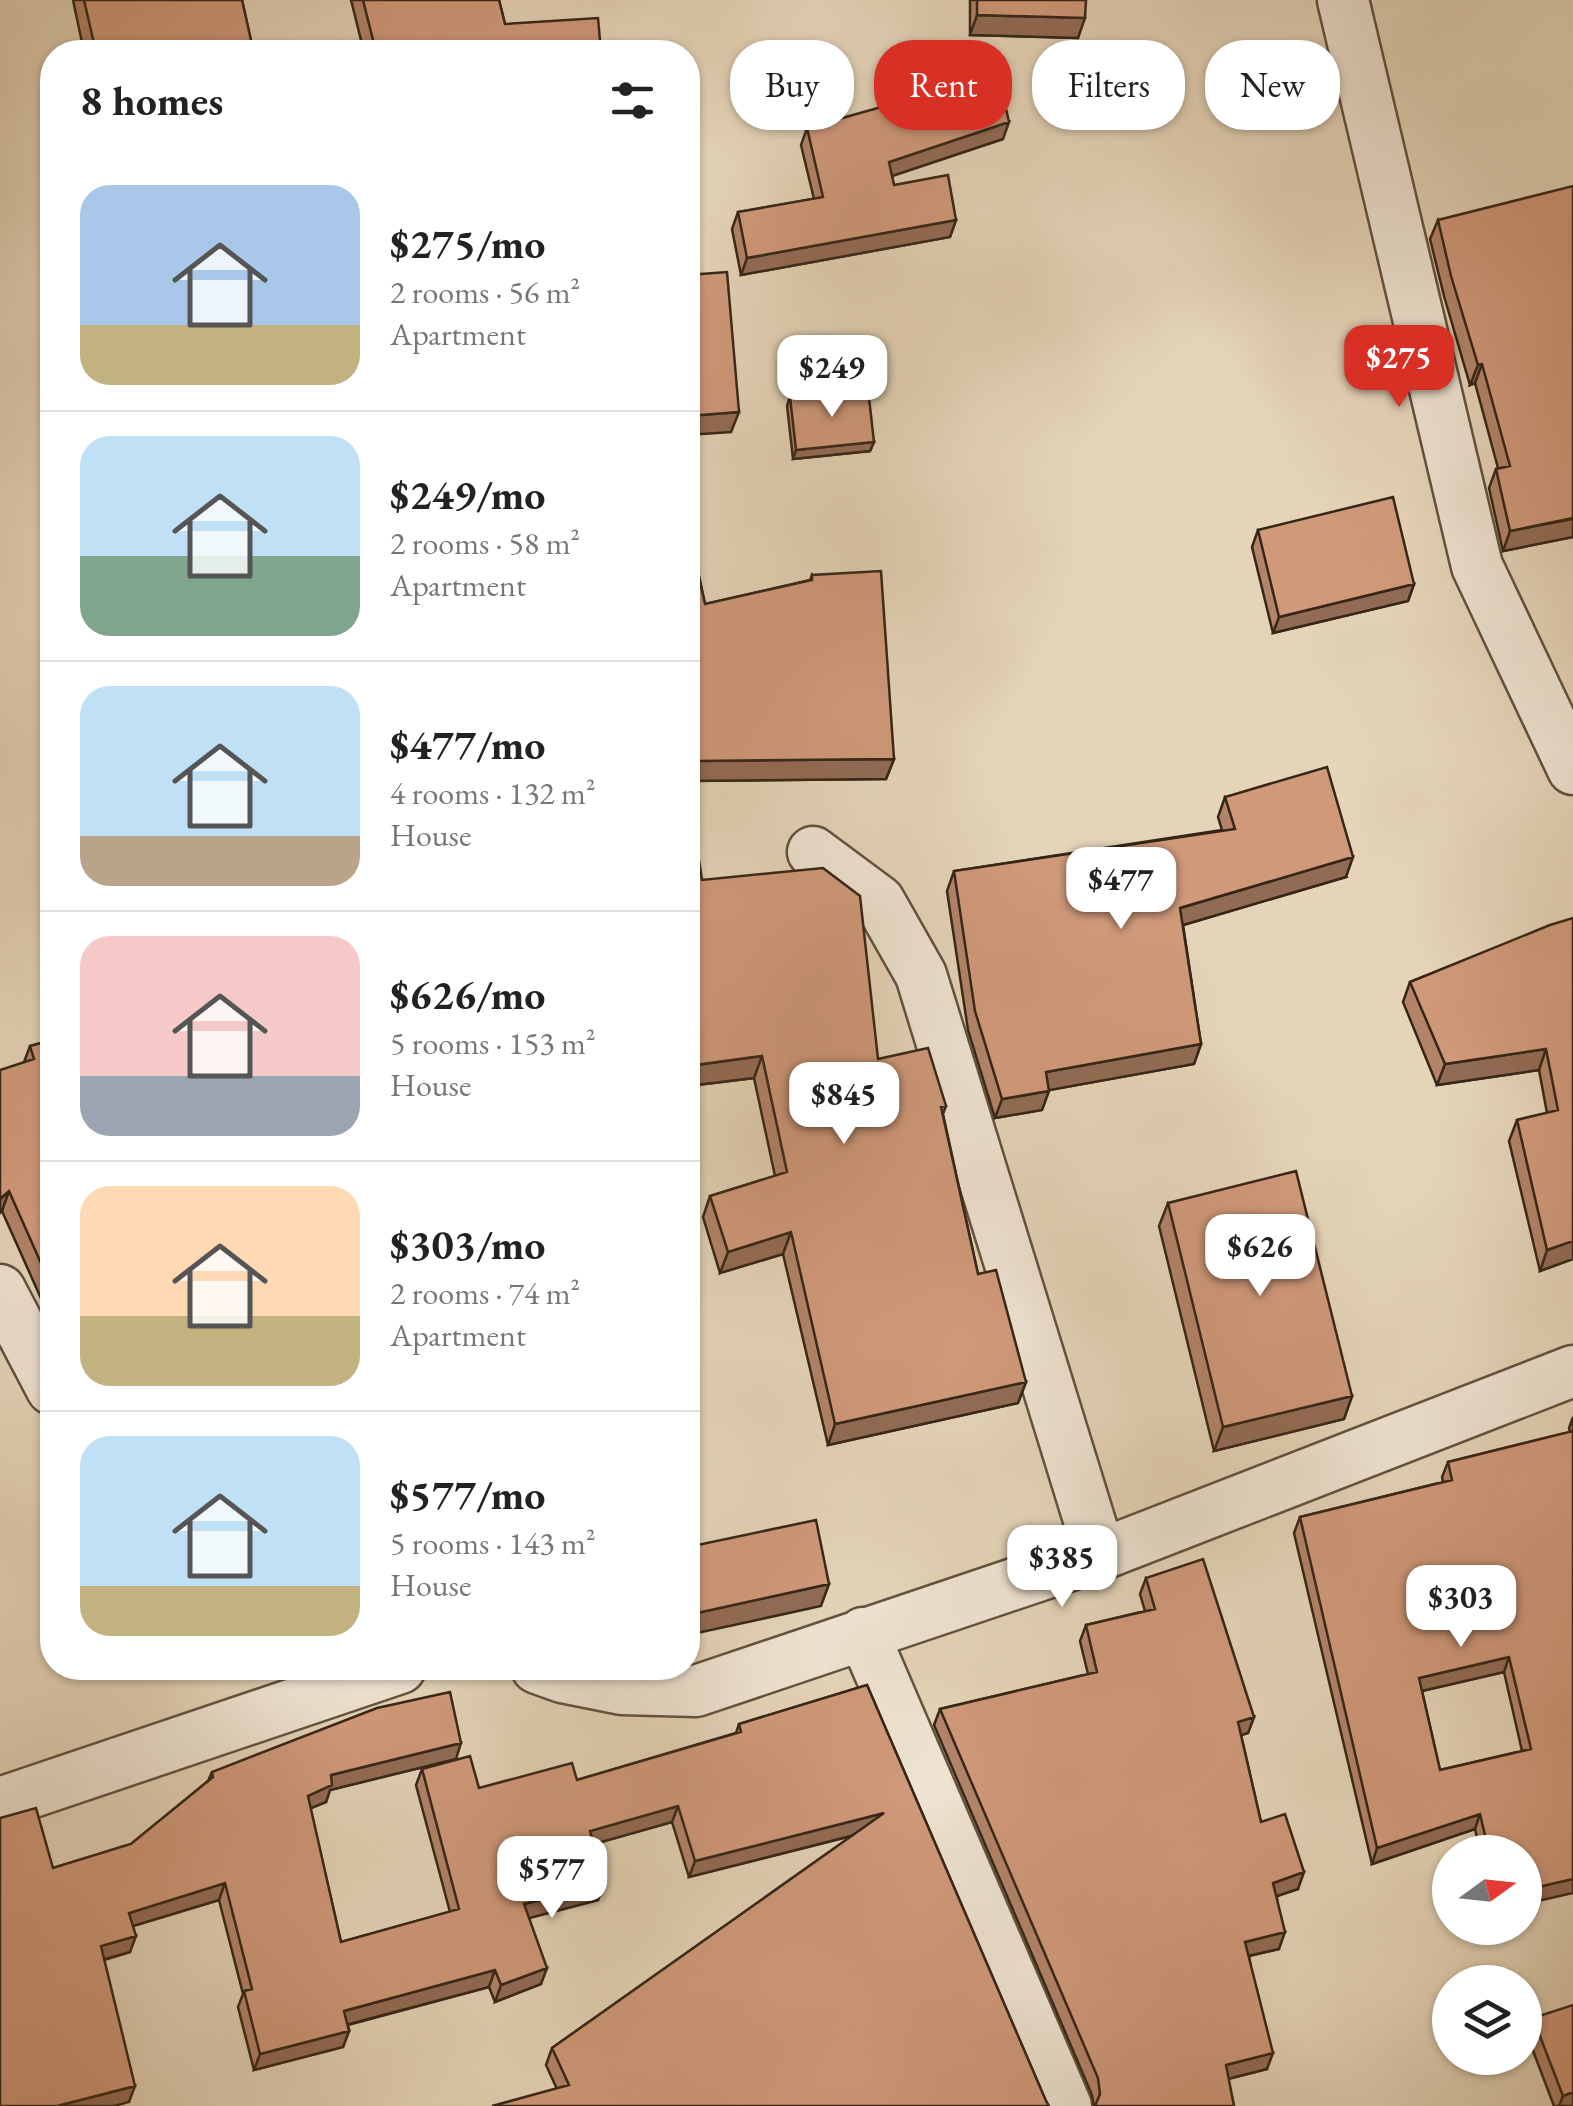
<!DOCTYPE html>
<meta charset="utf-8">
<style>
:root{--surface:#fff;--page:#f2f2f2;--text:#222;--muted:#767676;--line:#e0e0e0;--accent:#d93025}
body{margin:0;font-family:"EB Garamond",serif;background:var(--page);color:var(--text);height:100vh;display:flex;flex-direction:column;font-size:38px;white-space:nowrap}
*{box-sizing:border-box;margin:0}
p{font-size:32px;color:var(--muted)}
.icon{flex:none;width:55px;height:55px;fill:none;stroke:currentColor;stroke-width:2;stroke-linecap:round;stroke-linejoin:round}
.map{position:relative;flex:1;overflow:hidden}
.sheet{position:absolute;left:40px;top:40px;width:660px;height:1640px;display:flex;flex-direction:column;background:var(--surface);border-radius:40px;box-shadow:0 2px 8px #0004}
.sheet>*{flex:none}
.guide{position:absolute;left:730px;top:40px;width:692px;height:90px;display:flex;gap:20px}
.needle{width:65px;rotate:75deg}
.tools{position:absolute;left:1432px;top:1835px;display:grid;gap:20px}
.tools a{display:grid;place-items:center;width:110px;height:110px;border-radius:50%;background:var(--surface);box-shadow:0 2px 8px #0004;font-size:50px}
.price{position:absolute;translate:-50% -85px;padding:0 22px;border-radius:20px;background:#fff;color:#222;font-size:32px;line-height:65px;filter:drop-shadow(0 2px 5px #0008)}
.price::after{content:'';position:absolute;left:50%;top:60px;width:30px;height:22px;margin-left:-15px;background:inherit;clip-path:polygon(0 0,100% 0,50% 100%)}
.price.selected{background:var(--accent);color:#fff}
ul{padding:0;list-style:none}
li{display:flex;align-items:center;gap:30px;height:250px;padding:0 40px}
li+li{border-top:2px solid var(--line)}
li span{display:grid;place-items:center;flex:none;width:280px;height:200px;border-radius:30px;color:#555}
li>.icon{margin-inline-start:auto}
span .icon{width:120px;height:120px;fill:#fffc;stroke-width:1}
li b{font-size:42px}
h2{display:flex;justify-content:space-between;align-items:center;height:120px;padding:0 40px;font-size:42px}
.pill{padding:0 35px;border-radius:40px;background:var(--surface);box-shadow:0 2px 8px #0004;font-size:35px;line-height:90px}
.pill.selected{background:var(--accent);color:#fff}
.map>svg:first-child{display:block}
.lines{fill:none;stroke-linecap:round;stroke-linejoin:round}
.street-casing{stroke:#62523f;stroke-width:55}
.street{stroke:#eee3d1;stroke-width:50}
.wall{fill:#b38469;stroke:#362617;stroke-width:2.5;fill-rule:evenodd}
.shaded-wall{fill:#926b55;stroke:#362617;stroke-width:2.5}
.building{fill:#d0997a;stroke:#362617;stroke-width:2.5;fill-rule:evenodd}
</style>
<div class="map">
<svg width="1573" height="2106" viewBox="0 0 1573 2106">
<rect width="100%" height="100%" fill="#e5d4b8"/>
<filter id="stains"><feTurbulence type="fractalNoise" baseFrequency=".002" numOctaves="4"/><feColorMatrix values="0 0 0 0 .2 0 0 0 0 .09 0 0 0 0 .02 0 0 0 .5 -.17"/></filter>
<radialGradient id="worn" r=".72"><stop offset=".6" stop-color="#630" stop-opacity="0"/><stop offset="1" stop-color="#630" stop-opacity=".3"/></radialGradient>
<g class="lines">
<defs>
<path id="street" d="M1343 0 1477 566 1573 769
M813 852 879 901 921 975 1100 1555
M0 1290 52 1389
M863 1633 1066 2106
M537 1668 562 1677 622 1689 696 1691 1100 1555 1573 1371
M0 1803 400 1668"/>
</defs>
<use href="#street" class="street-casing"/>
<use href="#street" class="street"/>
</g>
<path class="wall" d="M73 0H242L252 45 268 52H84Z
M351 0H499L505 24 601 52H364Z
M970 0H1086L1078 38 970 35Z
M807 128 1003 139 892 176 894 185 956 220 950 237 741 275 732 229 738 212 814 199 801 145Z
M1438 220 1573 537 1503 551 1489 488 1496 469 1498 468 1475 383 1470 385 1444 296 1430 239Z
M790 397 874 442 870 451 793 459 787 406Z
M688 526 705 604 810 580 812 575 894 759 886 779 689 781 688 750Z
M1258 530 1414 584 1408 601 1273 633 1252 547Z
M1225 797 1346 877 1183 925 1201 1044 1194 1064 1049 1090 1042 1110 995 1118 968 1030 947 891 954 871 1222 830 1218 817Z
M688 855 702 880 878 1059 946 1106 943 1114 978 1274 1026 1382 1018 1403 828 1445 783 1254 720 1273 703 1217 710 1196 775 1176 754 1078 688 1086Z
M1573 918V1259L1540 1271 1509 1141 1517 1120 1547 1113 1539 1070 1437 1085 1403 1002 1410 982Z
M52 1040V1166H49L52 1174V1323L2 1211 24 1062 30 1046Z
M1168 1203 1352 1396 1344 1419 1214 1451 1159 1226Z
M1573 1417V1893L1525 1852H1480L1475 1829 1372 1864 1294 1533 1300 1517 1443 1482 1442 1477 1448 1462 1570 1432 1569 1428ZM1504 1672 1522 1751 1440 1770 1422 1691Z
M1146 1578 1254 1717 1248 1733 1241 1735 1261 1822 1298 1889 1277 1896 1279 1949 1249 1956 1267 2069 1228 2079 1234 2106H1094L1092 2095 934 1725 940 1709 1088 1674 1080 1641 1086 1625 1145 1611 1140 1594Z
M867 1685 1046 2101 557 2089 546 2065 552 2048 852 1836 689 1877 672 1822 593 1844 598 1900 529 1918 541 1984 495 2002 489 1987 348 2025 349 2031 343 2047 254 2070 238 2007 243 1994 219 1900 133 1926 130 1952 104 1960 129 2102 53 1868 131 1844 208 1781 212 1772 456 1759 330 1790 326 1802 310 1808 341 1942 450 1912 416 1785 422 1769 479 1788 577 1780 736 1733 739 1724Z
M1533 2018 1573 2106H1554L1527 2035Z"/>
<path class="shaded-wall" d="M977 15 1085 18 1078 38 970 35Z
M1009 122 1003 139 883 179 889 162Z
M956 220 950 237 741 275 747 258Z
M1482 364 1475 383 1470 385 1478 365Z
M739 412 731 432 688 435V416Z
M874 442 870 451 793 459 796 450Z
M1573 519V537L1503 551 1510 531Z
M1414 584 1408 601 1273 633 1279 617Z
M696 730 688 750V731Z
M894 759 886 779 689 781 696 761Z
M1353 857 1346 877 1173 928 1180 908Z
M1201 1044 1194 1064 1039 1092 1046 1072Z
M1546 1049 1539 1070 1437 1085 1445 1064Z
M762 1056 754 1078 688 1086V1066Z
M1049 1091 1042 1110 995 1118 1002 1099Z
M52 1148V1166L36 1169 43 1150Z
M9 1191 2 1211 0 1213V1199Z
M791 1232 783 1254 720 1273 728 1252Z
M1573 1241V1259L1540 1271 1547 1250Z
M1026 1382 1018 1403 828 1445 835 1424Z
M1352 1396 1344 1419 1214 1451 1223 1427Z
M829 1584 821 1606 688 1635V1615Z
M1509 1657 1504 1672 1413 1693 1419 1678Z
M1254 1717 1248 1733 1232 1738 1238 1722Z
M461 1743 456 1759 330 1790 326 1802 302 1812 308 1796 331 1775Z
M678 1806 672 1822 584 1847 590 1831Z
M884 1813 878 1829 689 1877 695 1861Z
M1480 1814 1475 1829 1372 1864 1377 1848Z
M1304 1872 1298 1889 1268 1899 1273 1883Z
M1573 1879V1893L1525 1904V1890Z
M225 1883 219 1900 123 1929 129 1913Z
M604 1884 598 1900 518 1921 524 1904Z
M1285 1932 1279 1949 1239 1958 1245 1942Z
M136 1936 130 1952 95 1962 101 1946Z
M547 1968 541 1984 495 2002 501 1985Z
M495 1970 489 1987 338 2027 344 2011Z
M349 2031 343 2047 254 2070 260 2054Z
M1273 2053 1267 2069 1220 2081 1226 2065Z
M135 2086 129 2102 114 2106H57Z
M1573 2092V2106H1559L1563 2096Z"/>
<path class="building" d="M84 0H242L252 45 266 42 268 52H96Z
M363 0H499L505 24 598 18 601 52H376Z
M977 0H1086L1085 18 977 15Z
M998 74 1009 122 889 162 894 185 948 175 956 220 747 258 738 212 823 197 807 128Z
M1573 186V518L1510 531 1496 469 1510 466 1482 364 1478 365 1451 276 1438 220Z
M727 272 739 412 688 416V275Z
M868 389 874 442 796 450 790 397Z
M1393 497 1414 584 1279 617 1258 530Z
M688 526 705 604 812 580V575L881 571 894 759 696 761V730L688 731Z
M1327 767 1353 857 1180 908 1201 1044 1046 1072 1049 1091 1002 1099 975 1011 954 871 1235 829 1225 797Z
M698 854 702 880 823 868 860 896 878 1059 928 1048 946 1106 941 1107 978 1274 996 1270 1026 1382 835 1424 791 1232 728 1252 710 1196 787 1172 762 1056 688 1066V855Z
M1573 918V1241L1547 1250 1517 1120 1558 1110 1546 1049 1445 1064 1410 982 1550 925Z
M52 1040V1148L43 1150 52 1174V1288L9 1191 0 1199V1070L34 1059 30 1046Z
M1296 1171 1352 1396 1223 1427 1168 1203Z
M1573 1431V1879L1525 1890V1852H1489L1480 1814 1377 1848 1300 1517 1452 1480 1448 1462ZM1509 1657 1531 1749 1440 1770 1419 1678Z
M816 1520 829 1584 688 1615V1547Z
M1203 1559 1254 1717 1238 1722 1261 1822 1285 1814 1304 1872 1273 1883 1285 1932 1245 1942 1273 2053 1226 2065 1234 2106H1095L1100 2094 1098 2078 940 1709 1097 1672 1086 1625 1155 1609 1146 1578Z
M867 1685 1046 2101 1049 2106H492L569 2085 552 2048 884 1813 695 1861 678 1806 590 1831 604 1884 524 1904 547 1968 501 1985 495 1970 344 2011 349 2031 260 2054 244 1991 252 1989 225 1883 129 1913 136 1936 101 1946 135 2086 57 2106H0V1818L36 1808 53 1868 131 1844 213 1777 212 1772 377 1708 450 1692 461 1743 331 1775 332 1785 308 1796 341 1942 459 1909 422 1769 470 1756 479 1788 572 1763 577 1780 741 1732 739 1724Z
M1573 2005V2092L1563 2096 1533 2018Z"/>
<rect width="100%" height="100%" filter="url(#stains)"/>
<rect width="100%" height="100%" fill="url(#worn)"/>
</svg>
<div class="tools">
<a><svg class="needle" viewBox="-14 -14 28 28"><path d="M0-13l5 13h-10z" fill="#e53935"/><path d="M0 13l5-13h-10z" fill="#767676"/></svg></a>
<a><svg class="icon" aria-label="layers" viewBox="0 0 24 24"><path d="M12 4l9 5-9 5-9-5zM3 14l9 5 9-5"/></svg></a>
</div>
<b class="price selected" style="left:1399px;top:410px">$275</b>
<b class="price" style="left:832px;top:420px">$249</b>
<b class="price" style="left:1121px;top:932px">$477</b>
<b class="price" style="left:844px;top:1147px">$845</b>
<b class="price" style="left:1260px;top:1299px">$626</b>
<b class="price" style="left:1062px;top:1610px">$385</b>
<b class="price" style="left:1461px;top:1650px">$303</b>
<b class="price" style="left:552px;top:1921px">$577</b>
<div class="guide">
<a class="pill">Buy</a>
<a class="pill selected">Rent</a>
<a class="pill">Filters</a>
<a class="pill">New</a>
</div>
<section class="sheet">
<h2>8 homes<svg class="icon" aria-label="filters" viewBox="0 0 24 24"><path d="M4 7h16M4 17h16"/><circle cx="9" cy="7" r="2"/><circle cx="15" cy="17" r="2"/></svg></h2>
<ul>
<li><span style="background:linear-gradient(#a9c7e8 70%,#c2b280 0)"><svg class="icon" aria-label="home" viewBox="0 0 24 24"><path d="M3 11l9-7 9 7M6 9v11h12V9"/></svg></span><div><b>$275/mo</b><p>2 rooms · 56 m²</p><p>Apartment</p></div></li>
<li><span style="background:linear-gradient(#bfe0f5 60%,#7fa58c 0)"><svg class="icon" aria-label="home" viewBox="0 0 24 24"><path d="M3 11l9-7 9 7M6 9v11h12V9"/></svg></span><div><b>$249/mo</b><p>2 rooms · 58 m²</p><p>Apartment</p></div></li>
<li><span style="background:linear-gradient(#bfe0f5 75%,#b9a48a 0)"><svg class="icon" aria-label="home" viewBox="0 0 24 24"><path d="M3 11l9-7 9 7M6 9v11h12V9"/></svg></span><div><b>$477/mo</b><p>4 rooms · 132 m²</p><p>House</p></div></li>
<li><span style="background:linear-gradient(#f6c9c9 70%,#9aa5b1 0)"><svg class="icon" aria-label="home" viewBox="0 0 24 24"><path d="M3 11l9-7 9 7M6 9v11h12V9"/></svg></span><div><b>$626/mo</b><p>5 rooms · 153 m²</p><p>House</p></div></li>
<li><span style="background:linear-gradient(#ffd9b3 65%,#c2b280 0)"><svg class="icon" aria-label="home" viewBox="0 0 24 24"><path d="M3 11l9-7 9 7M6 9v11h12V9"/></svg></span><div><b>$303/mo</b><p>2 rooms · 74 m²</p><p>Apartment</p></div></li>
<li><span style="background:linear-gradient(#bfe0f5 75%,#c2b280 0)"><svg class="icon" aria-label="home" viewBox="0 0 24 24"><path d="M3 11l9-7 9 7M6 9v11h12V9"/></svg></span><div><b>$577/mo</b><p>5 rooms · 143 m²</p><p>House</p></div></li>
</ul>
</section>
</div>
